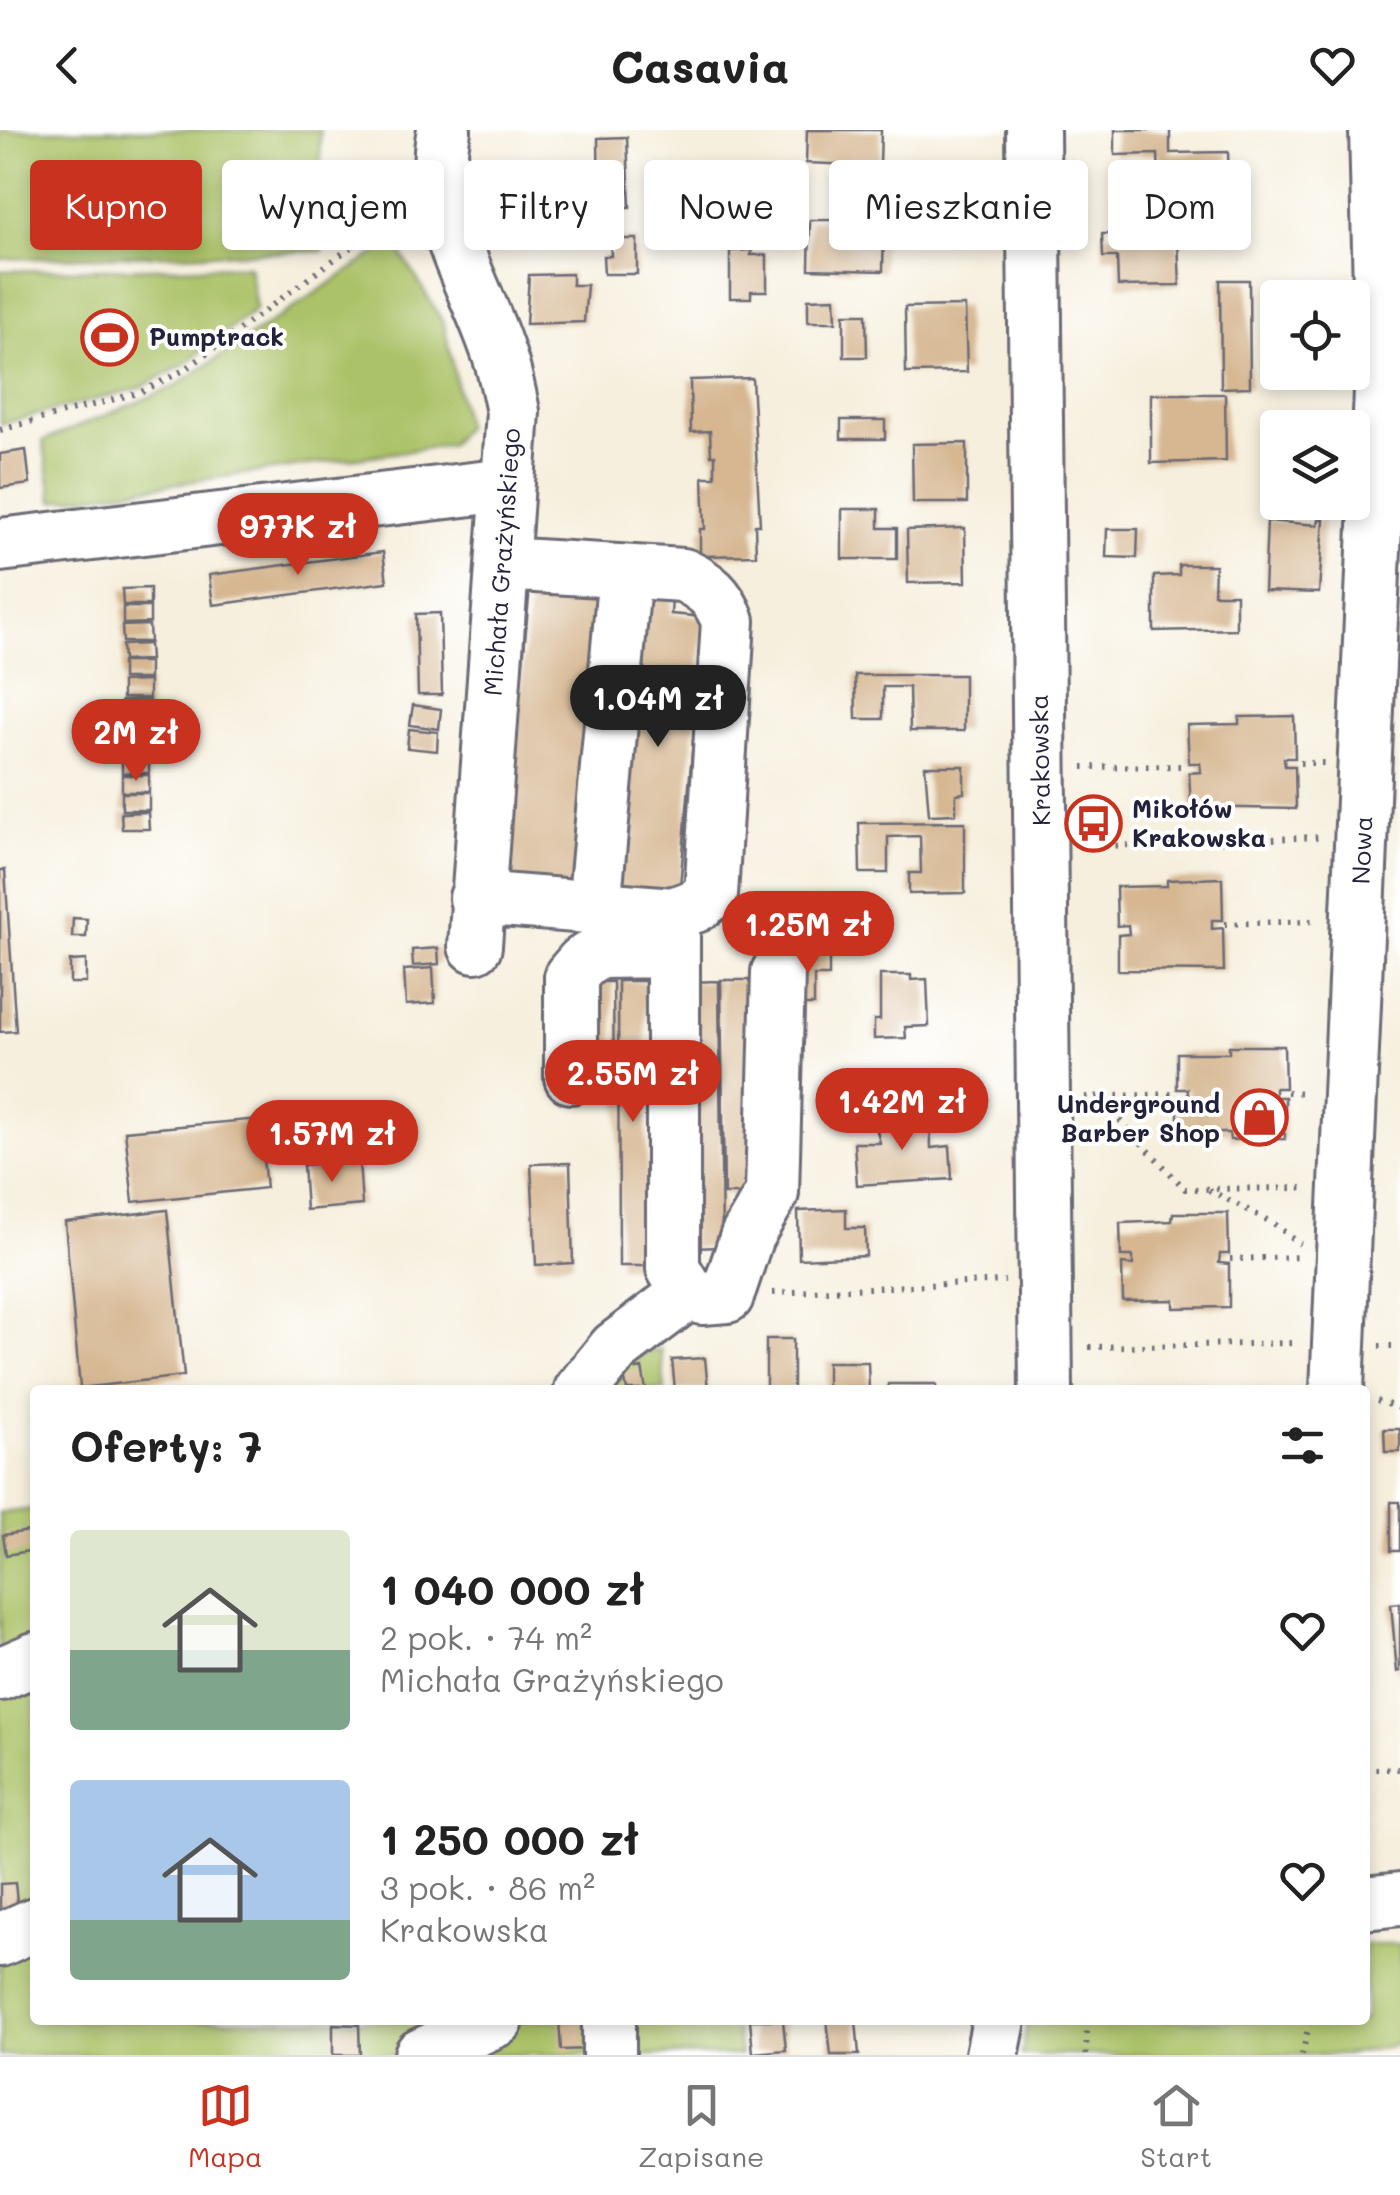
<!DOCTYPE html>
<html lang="pl">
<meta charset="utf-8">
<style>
:root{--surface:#fff;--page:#f6f6f6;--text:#222;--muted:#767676;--line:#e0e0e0;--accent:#c8321e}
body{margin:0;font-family:Mali,sans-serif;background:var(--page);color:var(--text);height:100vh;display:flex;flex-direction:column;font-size:38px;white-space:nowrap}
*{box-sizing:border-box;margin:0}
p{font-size:32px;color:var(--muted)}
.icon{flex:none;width:55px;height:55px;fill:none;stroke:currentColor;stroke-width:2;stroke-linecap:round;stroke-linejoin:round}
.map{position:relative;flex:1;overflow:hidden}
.details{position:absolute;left:30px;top:1255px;width:1340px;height:640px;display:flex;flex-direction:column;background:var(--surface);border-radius:10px;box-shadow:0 5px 15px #0003}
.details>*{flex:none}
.hud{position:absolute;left:30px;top:30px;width:1340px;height:90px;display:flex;gap:20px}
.buttons{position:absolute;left:1260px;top:150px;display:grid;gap:20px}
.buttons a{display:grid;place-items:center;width:110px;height:110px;border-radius:10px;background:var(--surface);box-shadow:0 5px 15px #0003;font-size:50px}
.price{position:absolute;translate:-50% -85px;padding:0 22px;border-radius:35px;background:var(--accent);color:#fff;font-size:32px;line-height:65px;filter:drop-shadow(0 2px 5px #0008)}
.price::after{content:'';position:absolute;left:50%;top:60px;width:30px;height:22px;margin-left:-15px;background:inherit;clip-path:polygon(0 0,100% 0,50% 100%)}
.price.active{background:#222;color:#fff}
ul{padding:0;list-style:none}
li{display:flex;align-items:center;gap:30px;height:250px;padding:0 40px}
li span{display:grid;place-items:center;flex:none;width:280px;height:200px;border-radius:10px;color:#555}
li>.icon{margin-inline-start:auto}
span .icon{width:120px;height:120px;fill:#fffc;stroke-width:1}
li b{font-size:42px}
h2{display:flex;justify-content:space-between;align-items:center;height:120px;padding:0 40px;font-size:42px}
.tag{padding:0 35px;border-radius:10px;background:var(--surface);box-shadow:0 5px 15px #0003;font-size:35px;line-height:90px}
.tag.active{background:var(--accent);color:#fff}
header{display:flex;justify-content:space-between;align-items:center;height:130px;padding:0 40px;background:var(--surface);font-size:45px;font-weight:700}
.tab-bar{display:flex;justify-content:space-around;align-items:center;height:140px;border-top:2px solid var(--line);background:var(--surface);font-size:28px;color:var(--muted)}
.tab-bar a{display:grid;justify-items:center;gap:5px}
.tab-bar .active{color:var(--accent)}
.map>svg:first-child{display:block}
.green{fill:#abc267;stroke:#667251;stroke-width:2.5}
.building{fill:#d6b792}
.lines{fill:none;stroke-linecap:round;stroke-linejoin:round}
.minor-casing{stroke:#6c6a74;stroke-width:58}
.path{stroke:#6c6a74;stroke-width:6;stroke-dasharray:2.5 8;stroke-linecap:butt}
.minor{stroke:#fff;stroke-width:52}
.labels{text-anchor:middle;stroke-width:8;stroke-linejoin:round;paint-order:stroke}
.poi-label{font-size:25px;font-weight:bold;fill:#22223b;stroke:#fff;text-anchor:start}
.street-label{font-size:25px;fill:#22223b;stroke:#fff}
</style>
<header><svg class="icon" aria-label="back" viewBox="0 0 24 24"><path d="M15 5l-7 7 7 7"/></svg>Casavia<svg class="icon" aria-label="heart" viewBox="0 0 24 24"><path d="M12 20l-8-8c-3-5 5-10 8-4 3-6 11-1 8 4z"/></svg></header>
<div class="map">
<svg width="1400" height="1925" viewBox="0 0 1400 1925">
<rect width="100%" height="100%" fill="#fff"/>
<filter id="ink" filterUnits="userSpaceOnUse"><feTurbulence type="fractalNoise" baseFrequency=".01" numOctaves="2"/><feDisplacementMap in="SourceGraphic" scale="20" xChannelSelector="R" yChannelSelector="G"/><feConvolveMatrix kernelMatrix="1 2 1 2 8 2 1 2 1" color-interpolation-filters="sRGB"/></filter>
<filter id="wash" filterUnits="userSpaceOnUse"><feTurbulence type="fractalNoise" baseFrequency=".0048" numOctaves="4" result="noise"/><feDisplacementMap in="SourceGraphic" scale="40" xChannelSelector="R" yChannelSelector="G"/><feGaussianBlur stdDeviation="2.25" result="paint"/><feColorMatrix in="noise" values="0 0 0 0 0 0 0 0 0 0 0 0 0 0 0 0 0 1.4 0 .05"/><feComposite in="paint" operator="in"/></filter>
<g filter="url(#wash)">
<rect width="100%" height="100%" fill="#f6efdd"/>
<path class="green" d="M0 0H320L323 121 0 129Z
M394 111 444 194 465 296 449 315 53 371 43 311 174 257Z
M249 136 256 179 184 235 140 258 1 294 0 141Z
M661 1219 665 1260H599L615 1230Z
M35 1379V1890H735L740 1925H0V1383Z
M1365 1814H1400V1914L1345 1925H1021L1028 1890H1365Z"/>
<g id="blocks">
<path class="building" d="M807 0H881L880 36 806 33Z
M1115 0H1170V23L1228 22 1229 50 1187 51 1189 111H1178L1180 155 1118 156 1117 127H1103L1102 104H1116L1115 79 1160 78 1158 24 1115 25Z
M627 7 630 77 599 78 598 8Z
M718 42H744L746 103H730V114H711V104H697L696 51 719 52Z
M527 52H584V113L562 114 561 103 527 102Z
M833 82H880V93H884L883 141 809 139 810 90H833Z
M610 109H637V144H604L603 126H611Z
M752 120 751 125H767V161H751V168H730V121Z
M572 144V155H587L584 192 526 194 529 145Z
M1220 150H1249L1250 257 1221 258Z
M835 168 836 192H808V169Z
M965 176 967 242 906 243 905 177Z
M844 184H866L867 227H844Z
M752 248 760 395H755L756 425 700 426V399H705L703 347H715V325H711L710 301 691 302 690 250Z
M1151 264H1225L1226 331 1151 333Z
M841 290H885V309H841Z
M967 313V373H913L912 314Z
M26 320 30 354 0 358V324Z
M842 379H879V398H897V429H842Z
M1319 389H1324L1319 463 1264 461 1267 391 1318 395Z
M965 398 966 452 908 453 907 400Z
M1107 399H1138L1137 428 1106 427Z
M383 422 387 452 213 475 209 445Z
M1179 435H1215L1214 464H1236V499L1154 501V446L1179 445Z
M530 457 599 464 572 760 502 754Z
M150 458V475H123L122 459Z
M638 465 672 468 671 484 704 487 679 768 612 762Z
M123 477H150V493L123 494Z
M440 483 442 565H418L416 484Z
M149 495 150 512H123L122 496Z
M149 514 150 530 123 531 122 515Z
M122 532H149V549H122Z
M855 545H964V601H910L909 557H883V589H856Z
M149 551V568H122V552Z
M149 570 150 605 122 606V589L145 588 122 587 121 571Z
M413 575 441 579 439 599 410 595Z
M1294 586 1295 628H1284L1285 636H1295L1296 679 1191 677 1189 643 1201 642 1200 633H1189L1187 595 1239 594V587Z
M409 599 438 602 437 621 407 618Z
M149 626V643H122V627Z
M925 636H964V663L956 664V684L929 685Z
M122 645H149V662H122Z
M122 663H149V680H122Z
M148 682 149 699H122L121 683Z
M965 692V763L909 764V743H921L920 706 888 707V743H860L859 693Z
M0 740H5L16 901 0 902Z
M1222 748 1223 790H1212V799L1223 798 1224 841 1118 840V805L1129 804 1128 795 1117 796 1116 757 1167 756V750Z
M73 788 87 789 86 807H72Z
M438 818 439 834 413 836 412 820Z
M794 825H829V846H814V875H795Z
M86 830V853H70V831Z
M433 838 435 873 406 875 404 840Z
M880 845H911V850L927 849 929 896 905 897 906 908 874 909V890H880Z
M721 850H756L759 1064H724Z
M618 851H645L648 1136H619Z
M719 851 722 1117 691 1118 688 852Z
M585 852H613L614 951H585Z
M1229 916H1284L1285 958H1275V967H1285V1009L1230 1010 1229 1003H1178V968H1188V959H1177V923H1229Z
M930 982 931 1018 950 1016 952 1049 857 1055 854 1013H880L874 988Z
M259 989 266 1058 133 1072 125 1001Z
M359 1030 362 1075 306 1080 303 1035Z
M570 1033 573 1133 536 1135 531 1034Z
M846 1079V1098H865L866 1126 799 1129 798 1081Z
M167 1080 184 1246 80 1258 65 1092Z
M1173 1083H1228L1229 1124H1220L1219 1133 1229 1134V1177L1174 1178V1170L1123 1171 1122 1134 1133 1135V1126H1121L1120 1093 1172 1091Z
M766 1209H793V1260H766Z
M705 1228 708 1260H675L672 1230Z
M827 1232H868L869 1260H827Z
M642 1238 646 1260H627L623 1242Z
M888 1254H936V1260H887Z
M1384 1299H1400V1322H1385Z
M1391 1372H1400V1421H1391Z
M35 1400V1420L6 1425 3 1405Z
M1400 1473V1541L1397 1542 1391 1474Z
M15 1753 18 1780 0 1782V1754Z
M559 1890H584L586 1919 561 1920Z
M750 1890H783L786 1920 753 1923Z
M827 1890H856L859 1925H831Z
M333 1894 359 1895 360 1925H333Z"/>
</g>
</g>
<g filter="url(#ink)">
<use href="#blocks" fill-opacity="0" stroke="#6c6a74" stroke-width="2.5"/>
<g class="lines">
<defs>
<path id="minor" d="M444 0C427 84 472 145 498 222 505 241 509 262 513 282L475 816
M1033 0 1046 1260
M0 415 506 355
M476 768 673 784 695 776 711 765 728 491C719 467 707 456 683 445L503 434
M594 778 625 442
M673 784V1138L688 1163 702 1168 727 1166 747 1106 772 1063 778 842
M571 947V846L583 832 599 822 672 821
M581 1260 615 1218 688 1163
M1337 1260 1382 238 1376 0
M0 1544 35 1529
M1365 1773 1400 1769
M0 1810 35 1794
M421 1925 497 1890
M609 1925V1890
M992 1925 999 1890"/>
</defs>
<use href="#minor" class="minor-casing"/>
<path class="path" d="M0 300 141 262 186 239 401 80
M1300 633H1325
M1083 637 1184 636
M1084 717 1318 707
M1225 794 1314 791
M1287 962 1308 963
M1085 967 1175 964
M1098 967 1185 1059 1306 1058
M1209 1060 1273 1093 1300 1114
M1230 1129 1301 1127
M773 1163 1005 1151
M1379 1216H1400
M1089 1217 1297 1213
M1377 1271 1400 1278
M1365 1639H1400
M1086 1925 1087 1890
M1302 1925 1310 1890"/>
<use href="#minor" class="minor"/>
</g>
</g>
<defs>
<symbol id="stadium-ring" viewBox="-11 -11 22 22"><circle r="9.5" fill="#fff" stroke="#c8321e" stroke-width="1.5"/><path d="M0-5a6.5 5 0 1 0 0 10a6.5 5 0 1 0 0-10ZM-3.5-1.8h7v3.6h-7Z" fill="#c8321e"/></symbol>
<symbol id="bus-ring" viewBox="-11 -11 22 22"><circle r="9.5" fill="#fff" stroke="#c8321e" stroke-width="1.5"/><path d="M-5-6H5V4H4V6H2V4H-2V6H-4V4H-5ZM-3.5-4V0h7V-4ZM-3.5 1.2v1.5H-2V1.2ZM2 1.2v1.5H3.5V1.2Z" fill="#c8321e"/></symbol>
<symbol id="shop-ring" viewBox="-11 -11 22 22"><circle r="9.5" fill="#fff" stroke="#c8321e" stroke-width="1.5"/><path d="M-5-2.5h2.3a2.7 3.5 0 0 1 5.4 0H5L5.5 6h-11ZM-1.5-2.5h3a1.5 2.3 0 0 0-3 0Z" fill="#c8321e"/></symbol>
</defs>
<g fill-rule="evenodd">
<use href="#stadium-ring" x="78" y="176" width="63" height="63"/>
<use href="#bus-ring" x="1062" y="662" width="63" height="63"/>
<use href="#shop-ring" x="1228" y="956" width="63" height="63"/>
</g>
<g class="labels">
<g class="poi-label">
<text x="149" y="216">Pumptrack</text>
<text x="1132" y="688">Mikołów<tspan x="1132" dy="29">Krakowska</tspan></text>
<text x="1220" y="983" text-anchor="end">Underground<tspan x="1220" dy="29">Barber Shop</tspan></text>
</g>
<g class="street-label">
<text transform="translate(502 432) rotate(-86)" y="9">Michała Grażyńskiego</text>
<text transform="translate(1040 630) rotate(-91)" y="9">Krakowska</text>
<text transform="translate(1362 720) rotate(-88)" y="9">Nowa</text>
</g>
</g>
</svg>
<div class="buttons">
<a><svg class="icon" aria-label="locate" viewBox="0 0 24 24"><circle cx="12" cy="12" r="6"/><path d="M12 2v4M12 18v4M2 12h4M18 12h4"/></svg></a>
<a><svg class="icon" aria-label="layers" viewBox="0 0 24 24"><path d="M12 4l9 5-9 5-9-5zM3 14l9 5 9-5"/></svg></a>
</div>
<b class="price" style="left:298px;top:448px">977K zł</b>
<b class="price active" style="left:658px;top:620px">1.04M zł</b>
<b class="price" style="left:136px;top:654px">2M zł</b>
<b class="price" style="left:808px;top:846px">1.25M zł</b>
<b class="price" style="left:633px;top:995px">2.55M zł</b>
<b class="price" style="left:902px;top:1023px">1.42M zł</b>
<b class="price" style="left:332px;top:1055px">1.57M zł</b>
<div class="hud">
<a class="tag active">Kupno</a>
<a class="tag">Wynajem</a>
<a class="tag">Filtry</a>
<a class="tag">Nowe</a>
<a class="tag">Mieszkanie</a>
<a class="tag">Dom</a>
</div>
<section class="details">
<h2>Oferty: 7<svg class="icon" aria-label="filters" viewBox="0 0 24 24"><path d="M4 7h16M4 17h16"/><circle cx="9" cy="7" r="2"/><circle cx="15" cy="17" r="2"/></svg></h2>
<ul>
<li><span style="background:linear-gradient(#dfe7d0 60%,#7fa58c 0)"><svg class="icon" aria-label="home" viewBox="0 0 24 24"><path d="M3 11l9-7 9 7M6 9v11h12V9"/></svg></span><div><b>1 040 000 zł</b><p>2 pok. · 74 m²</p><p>Michała Grażyńskiego</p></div><svg class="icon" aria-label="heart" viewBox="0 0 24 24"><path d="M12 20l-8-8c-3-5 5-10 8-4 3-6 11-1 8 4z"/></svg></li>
<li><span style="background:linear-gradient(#a9c7e8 70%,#7fa58c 0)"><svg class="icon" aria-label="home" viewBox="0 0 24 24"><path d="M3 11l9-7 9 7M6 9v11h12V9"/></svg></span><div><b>1 250 000 zł</b><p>3 pok. · 86 m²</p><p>Krakowska</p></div><svg class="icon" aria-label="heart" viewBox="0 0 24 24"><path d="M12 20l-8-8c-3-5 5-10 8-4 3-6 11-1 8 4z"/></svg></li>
</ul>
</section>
</div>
<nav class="tab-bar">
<a class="active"><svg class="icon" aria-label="map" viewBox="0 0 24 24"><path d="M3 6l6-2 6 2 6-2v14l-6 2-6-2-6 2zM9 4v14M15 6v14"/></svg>Mapa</a>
<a><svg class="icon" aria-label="saved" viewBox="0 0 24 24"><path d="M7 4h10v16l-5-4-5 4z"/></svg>Zapisane</a>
<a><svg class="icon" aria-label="home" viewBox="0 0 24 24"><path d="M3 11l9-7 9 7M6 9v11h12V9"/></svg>Start</a>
</nav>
